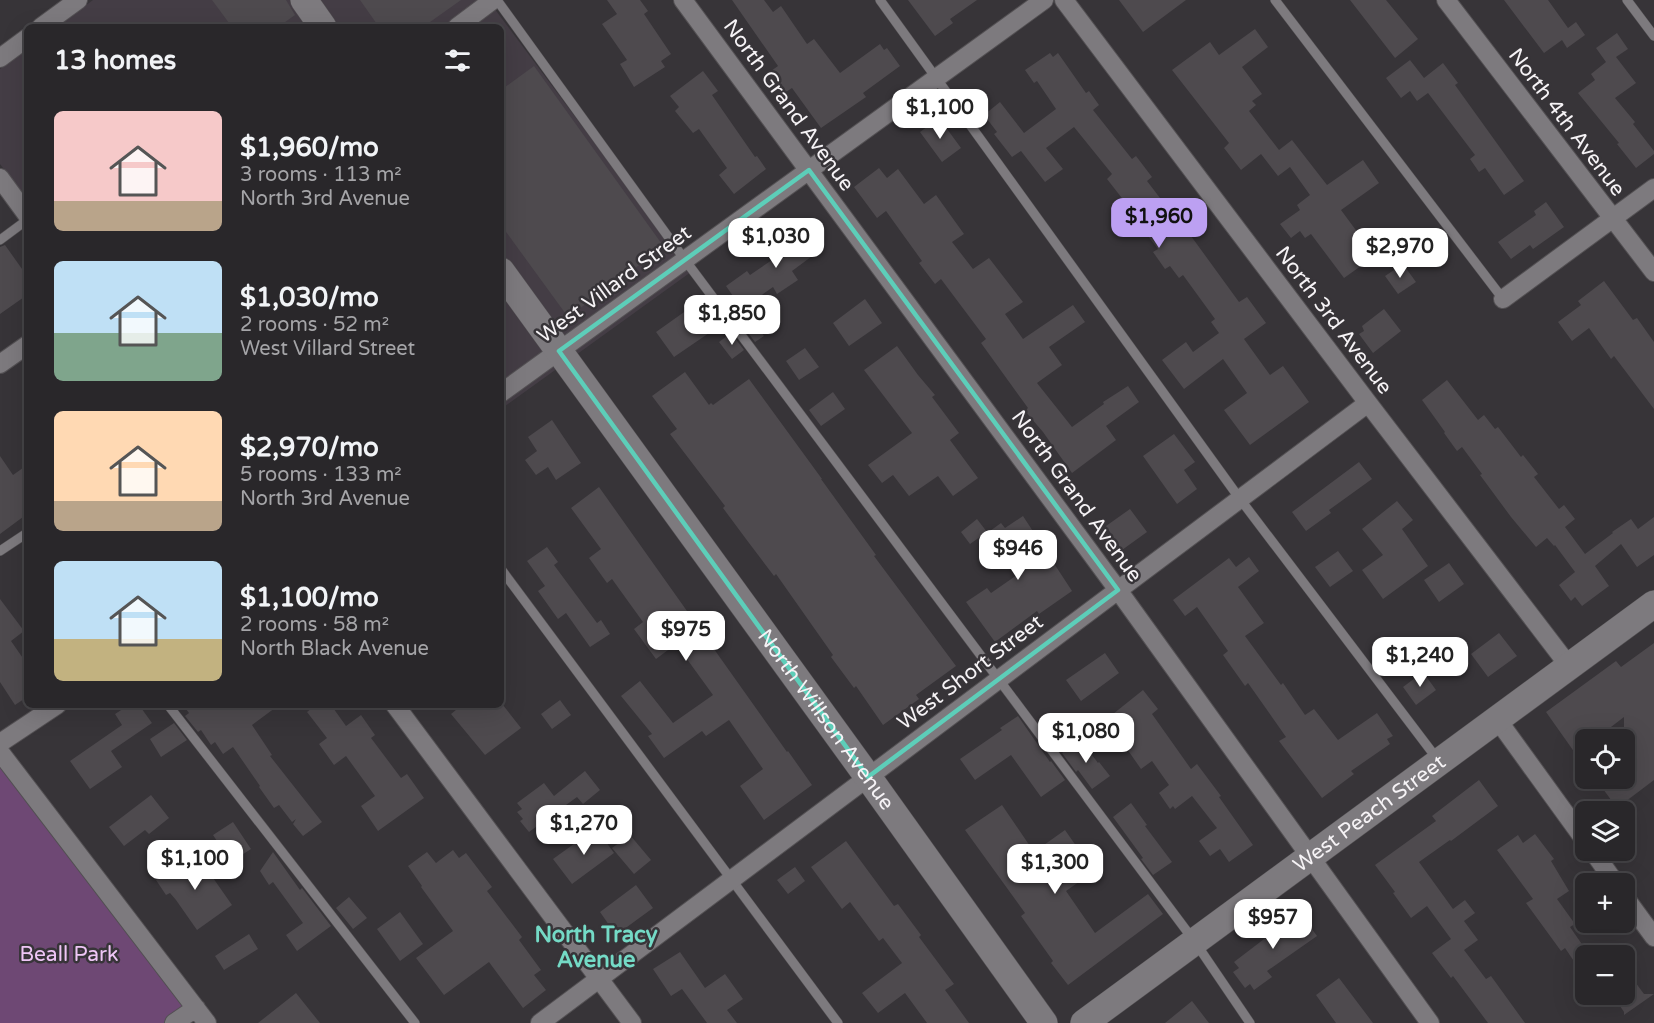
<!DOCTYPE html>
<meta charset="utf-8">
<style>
:root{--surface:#29272a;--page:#353336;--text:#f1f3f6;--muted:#a5a5a8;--line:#454447;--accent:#bca0f2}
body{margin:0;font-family:"Varela Round",sans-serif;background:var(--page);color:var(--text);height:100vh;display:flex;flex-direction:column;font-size:22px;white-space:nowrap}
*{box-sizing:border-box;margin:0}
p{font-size:20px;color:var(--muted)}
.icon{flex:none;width:33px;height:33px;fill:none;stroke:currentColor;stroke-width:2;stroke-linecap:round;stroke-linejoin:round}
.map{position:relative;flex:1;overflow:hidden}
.sheet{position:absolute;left:24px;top:24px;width:480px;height:684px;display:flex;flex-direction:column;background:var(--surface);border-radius:9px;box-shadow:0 6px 24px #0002,0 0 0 2px var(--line)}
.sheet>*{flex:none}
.fabs{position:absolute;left:1575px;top:729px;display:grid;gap:12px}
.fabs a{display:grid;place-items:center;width:60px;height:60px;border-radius:9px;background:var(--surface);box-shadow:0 6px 24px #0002,0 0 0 2px var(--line);font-size:30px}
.price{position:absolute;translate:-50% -51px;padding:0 14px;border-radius:12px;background:#fff;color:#222;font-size:20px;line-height:39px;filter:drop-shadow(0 2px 3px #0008)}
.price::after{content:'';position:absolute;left:50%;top:36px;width:18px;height:14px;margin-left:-9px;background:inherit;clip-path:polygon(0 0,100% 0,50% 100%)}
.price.on{background:var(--accent);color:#111}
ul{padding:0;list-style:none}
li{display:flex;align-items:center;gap:18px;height:150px;padding:0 30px}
li span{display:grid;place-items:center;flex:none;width:168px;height:120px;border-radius:9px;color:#555}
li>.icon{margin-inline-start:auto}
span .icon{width:72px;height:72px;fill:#fffc;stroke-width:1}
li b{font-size:26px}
h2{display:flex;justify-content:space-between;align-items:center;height:72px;padding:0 30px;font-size:26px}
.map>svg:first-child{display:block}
.built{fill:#443d45}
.green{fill:#6e4874}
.building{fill:#4e4a4e}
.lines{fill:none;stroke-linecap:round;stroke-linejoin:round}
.lane-casing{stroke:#535053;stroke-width:10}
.street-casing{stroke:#535053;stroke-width:20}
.secondary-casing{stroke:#535053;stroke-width:28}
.lane{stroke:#7d7a7e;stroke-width:9}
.street{stroke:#7d7a7e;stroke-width:18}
.secondary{stroke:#7d7a7e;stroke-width:27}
.marked{fill:none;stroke:#5dceb9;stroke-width:4.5;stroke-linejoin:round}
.labels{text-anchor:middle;stroke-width:5;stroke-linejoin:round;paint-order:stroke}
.street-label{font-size:21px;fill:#f6f3f6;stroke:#373438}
.park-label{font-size:21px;fill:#efc6f6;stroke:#373438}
.neighbourhood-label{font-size:22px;font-weight:bold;fill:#74dac6;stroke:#373438}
</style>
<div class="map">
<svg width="1654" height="1023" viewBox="0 0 1654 1023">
<rect width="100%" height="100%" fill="#373438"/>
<path class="built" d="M93 0H488L691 272 501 409V27H57Z
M27 49V200L0 164V69Z"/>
<path class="green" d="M0 752 196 1008 174 1023H0Z"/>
<path class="building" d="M212 0H286L295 15 278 27H232Z
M360 0H461L423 27H379Z
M607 0H640L648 11 644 14 671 54 661 61 665 67 634 87 620 64 627 60 602 24 617 14Z
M732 0H764L773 12 781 6 807 44 814 39 840 73 880 44 884 50 887 48 900 66 863 93 866 97 821 128 792 88 786 92 771 71 778 66Z
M908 0H977L950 19 953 23 935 36Z
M1119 0H1186L1143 32Z
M1350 0H1386L1418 39 1395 58Z
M1504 0H1548L1568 28 1576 22 1585 35 1567 48 1562 40 1544 53Z
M1255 29 1268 47 1242 67 1262 94 1252 101 1256 105 1249 111 1279 150 1292 140 1327 185 1363 160 1379 183 1341 210 1375 256 1344 278 1311 234 1305 238 1300 231 1291 238 1280 224 1300 210 1297 205 1310 195 1290 167 1278 176 1261 154 1241 170 1224 148 1229 143 1172 70 1210 42 1219 55Z
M1617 33 1628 49 1616 57 1636 83 1615 98 1635 122 1633 124 1654 151V154L1636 168 1617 144 1619 143 1578 93 1595 80 1591 74 1606 62 1596 48Z
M1050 53 1053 57 1058 53 1086 93 1089 91 1099 105 1093 110 1132 159 1136 156 1152 177 1147 181 1190 237 1191 236 1239 302 1247 297 1266 323 1244 339 1270 375 1283 366 1309 402 1250 445 1224 410 1247 393 1223 359 1184 389 1162 360 1186 342 1193 352 1219 333 1211 322 1215 319 1183 275 1179 278 1170 266 1165 269 1153 252 1158 249 1130 213 1132 211 1107 179 1112 174 1074 127 1046 148 1063 169 1045 182 1021 151 1012 157 994 134 997 132 984 115 1000 102 1024 133 1056 109 1037 81 1034 83 1025 70Z
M1410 60 1424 78 1443 63 1458 83 1455 85 1524 181 1504 195 1485 168 1479 172 1470 159 1475 155 1428 93 1417 101 1410 91 1401 98 1386 78Z
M534 66 664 247 568 317 501 225V90Z
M703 71 718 91 712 95 755 157 757 156 766 169 734 194 719 175 727 168 699 129 693 133 675 111 679 107 670 96Z
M939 118 961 148 942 162 920 132Z
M879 168 887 178 898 169 924 204 936 195 964 234 952 242 973 269 989 258 1023 302 1005 314 1023 339 1073 305 1085 322 1049 347 1062 365 1037 383 1072 427 1104 404 1103 402 1128 386 1139 402 1106 426 1116 440 1072 473 1043 432 1025 411 1028 408 981 343 986 339 941 279 935 284 919 263 922 261 886 211 877 218 854 187Z
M1546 202 1564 227 1533 249 1530 245 1511 259 1498 242 1536 215 1534 211Z
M806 225 823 248 792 271 798 280 777 294 773 287 742 309 726 286 747 271 750 275 785 251 779 244Z
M5 245 27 276V295L0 314V247Z
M1403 264 1416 282 1398 294 1385 276Z
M1604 281 1633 320 1637 318 1654 342V409L1614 356 1611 359 1589 328 1572 341 1558 322 1581 305 1578 301Z
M865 299 882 323 849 346 833 323Z
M694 305 712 331 674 357 656 332Z
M1384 309 1401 331 1373 353 1359 334 1364 331 1362 326Z
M751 319 764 336 755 342 742 325Z
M731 333 744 350 732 359 719 342Z
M897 346 918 375 935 395 932 397 959 433 950 440 978 478 953 496 938 476 909 496 893 475 882 483 868 465 912 433 864 370Z
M805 348 819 367 799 380 786 361Z
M685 372 709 405 711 403 713 405 749 379 822 479H821L876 555 874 556 956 666 916 695 919 699 883 725 856 686 854 688 831 657 833 655 776 574 774 576 746 539 723 508 725 506 670 434 677 429 652 396Z
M1447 380 1478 420 1484 415 1495 429 1498 427 1521 457 1523 455 1538 474 1534 477 1559 509 1564 505 1575 519 1565 527 1585 554 1613 533 1612 532 1631 519 1638 529 1654 517V555L1637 567 1621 544 1595 566 1609 586 1582 606 1575 597 1571 601 1559 585 1575 572 1555 545 1554 546 1547 538 1536 547 1511 517 1480 475 1482 474 1462 447 1457 451 1444 433 1445 432 1422 400Z
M833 392 845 409 821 426 809 410Z
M552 420 581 463 556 480 548 467 536 475 525 460 537 451 528 437Z
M1174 434 1195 462 1184 470 1197 489 1177 504 1143 456Z
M0 456 13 475 27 465V514L0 534Z
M1359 462 1372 479 1329 510 1331 513 1306 531 1292 512Z
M599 487 787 752 788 751 812 785 764 820 740 786 763 769 729 720 706 736 702 731 664 758 648 736 652 734 621 696 640 681 673 723 713 695 676 644 656 659 634 629 643 622 612 579 607 583 589 558 601 549 571 508Z
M1397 501 1413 520 1402 529 1428 566 1383 599 1362 570 1383 555 1362 529Z
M1130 509 1147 532 1122 550 1106 526Z
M1023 516 1072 591 1039 614 1037 611 995 642 966 602 987 588 991 593 1017 575 996 547 988 552 979 539 1001 523 1005 528Z
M977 519 987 532 970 544 961 532Z
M547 547 558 562 554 565 597 623 601 620 610 634 590 647 566 613 558 619 538 591 545 586 527 561Z
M1338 551 1353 571 1330 587 1315 567Z
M1249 557 1259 571 1238 587 1264 623 1245 636 1281 685 1283 683 1305 715 1314 709 1338 740 1377 713 1393 736 1387 739 1390 744 1351 771 1354 774 1322 798 1279 741 1286 737 1248 683 1245 686 1223 655 1228 651 1197 607 1185 616 1173 600 1229 558 1236 567Z
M1449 563 1464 584 1439 602 1424 580Z
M0 599 24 631 11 641 27 664V697L15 705 0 682Z
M1499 633 1517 656 1488 677 1471 654Z
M1654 643V780L1617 808 1595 778H1624V717L1594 740H1586V746L1575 753 1546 712 1616 661 1621 667Z
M1105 653 1119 673 1081 701 1066 680Z
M1423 672 1436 690 1416 705 1403 687Z
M1143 690 1158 709 1152 714 1191 769 1197 764 1221 796 1219 797 1253 845 1229 862 1220 849 1210 856 1199 841 1217 828 1192 796 1175 809 1173 806 1170 809 1159 793 1169 785 1152 761 1141 769 1127 749 1132 745 1111 720 1115 717 1113 714Z
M560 700 571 715 552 729 541 714Z
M129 705H139L152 723 111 751 122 767 90 789 70 761 122 725 115 714Z
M183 705H279L252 725 272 755 270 756 322 822 303 836 293 824 296 819 292 822 279 805 274 808 259 787 260 786 233 747 223 754 215 742 211 745 201 730 198 732 185 716 189 713Z
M316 705H331L346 726 361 715 375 735 371 738 401 778 407 774 424 798 378 831 361 806 375 796 346 756 334 765 319 744 327 738 307 712Z
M462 705H503L521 728 485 755 451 714Z
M1018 716 1050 762 1051 761 1065 780 1041 797 1011 755 975 780 960 759 1002 730 1000 728Z
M174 723 187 740 161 757 150 739Z
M1080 739 1098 763 1099 762 1110 776 1092 789 1078 770 1076 772 1062 753Z
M585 771 600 790 583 804 577 797 529 832 520 821 523 819 517 812 522 809 517 803 544 783 554 796Z
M1479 780 1498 806 1451 841 1450 840 1419 862 1453 909 1465 900 1475 913 1464 921 1478 940 1464 950 1486 979 1491 976 1525 1023H1488L1453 976 1451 978 1432 953 1451 939 1427 906 1411 918 1393 893 1395 892 1375 865 1436 821 1432 816Z
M151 795 169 818 149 834 145 830 124 846 109 827Z
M1131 803 1147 825 1145 826 1172 862 1153 875 1141 859 1143 858 1113 817Z
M1002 805 1034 852 1065 830 1079 850 1093 872 1066 891 1095 933 1148 894 1163 914 1068 985 1051 963 1053 961 1021 916 1025 913 965 830Z
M233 822 251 849 231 862 213 835Z
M596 828 614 853 572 884 553 859Z
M1535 834 1554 859 1551 861 1569 891 1557 899 1575 924 1570 927 1586 950V979L1565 948 1561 951 1526 903 1533 899 1497 850 1518 835 1523 843Z
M630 835 651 860 634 874 612 848Z
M846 841 894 906 898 904 921 935 919 937 954 984 945 990 969 1023H927L905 993 878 1013 862 993 902 963 883 938 879 941 850 902 842 909 811 867Z
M453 850 459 858 466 853 492 887 487 891 522 937 519 940 541 970 534 975 546 990 523 1008 489 962 444 995 416 958 453 931 421 887 422 886 408 866 427 852 436 863Z
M273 852 300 890 302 888 331 926 297 951 286 935 303 923 273 882 269 885 260 871Z
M196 853 212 874 211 875 232 905 197 930 176 900 170 893 166 895 156 880Z
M795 867 805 881 788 894 777 880Z
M636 885 653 908 616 935 600 912Z
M349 897 367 918 353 929 336 908Z
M1298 910 1317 936 1267 971 1272 977 1254 990 1250 984 1245 988 1233 972 1239 968 1234 962 1268 936 1266 932Z
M400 912 423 944 400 961 377 929Z
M249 934 258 949 224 970 215 956Z
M680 952 705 988 725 974 743 999 727 1010 737 1023H707L682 989 671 996 653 969Z
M1624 967 1644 994H1654L1624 1015V1012L1612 994H1624Z
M1339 978 1373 1023H1336L1316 995Z
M296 993 320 1023H258Z
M1192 1001 1209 1023H1165Z"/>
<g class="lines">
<defs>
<path id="lane" d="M497 0 685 260 1195 942 1250 1023
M880 0 1240 499 1438 760
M1275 0 1503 299
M1627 0 1654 36
M0 240 27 220
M0 551 27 533
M501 569 838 1023
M168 705 415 1023"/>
<path id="street" d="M683 0 1118 590 1430 1023
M1064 0 1368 403 1569 666
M1446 0 1654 272
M41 27 78 0
M457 27 493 0
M0 58 27 38
M0 178 27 215
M1503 299 1654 188
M0 364 27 345
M501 393 1044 0
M395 705 632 1023
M1497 719 1586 842
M0 743 57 705
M0 752 207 1023
M1592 850 1616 884
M1624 896 1654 937
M174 1023 196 1008
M540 1023 1368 403"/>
<g id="secondary">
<path d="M304 0 323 27"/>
<path id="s1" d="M501 271 868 777 1044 1023"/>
<path id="s2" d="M1084 1023 1654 604"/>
</g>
</defs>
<use href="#lane" class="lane-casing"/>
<use href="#street" class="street-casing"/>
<use href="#secondary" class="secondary-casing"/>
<use href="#lane" class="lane"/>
<use href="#street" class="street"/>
<use href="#secondary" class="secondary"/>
</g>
<path class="marked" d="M809 170 1118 590 868 777 559 351Z"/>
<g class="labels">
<g class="street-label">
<text transform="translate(789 105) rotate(54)" y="7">North Grand Avenue</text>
<text transform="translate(1567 122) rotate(53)" y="7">North 4th Avenue</text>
<text transform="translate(614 284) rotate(-36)" y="7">West Villard Street</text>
<text transform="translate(1334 320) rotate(53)" y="7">North 3rd Avenue</text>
<text transform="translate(1077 496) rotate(54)" y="7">North Grand Avenue</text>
<text transform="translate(970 672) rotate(-37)" y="7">West Short Street</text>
<text dy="7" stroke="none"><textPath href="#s1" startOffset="554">North Willson Avenue</textPath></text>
<text dy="7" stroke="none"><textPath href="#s2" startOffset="354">West Peach Street</textPath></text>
</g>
<g class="park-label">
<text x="69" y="961">Beall Park</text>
</g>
<g class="neighbourhood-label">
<text x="596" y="942">North Tracy<tspan x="596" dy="25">Avenue</tspan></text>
</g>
</g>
</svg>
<div class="fabs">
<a><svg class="icon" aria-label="locate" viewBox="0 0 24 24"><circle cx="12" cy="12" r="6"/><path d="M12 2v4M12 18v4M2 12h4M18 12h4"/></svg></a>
<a><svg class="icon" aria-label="layers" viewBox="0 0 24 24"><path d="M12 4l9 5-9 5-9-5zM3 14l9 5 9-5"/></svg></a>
<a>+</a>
<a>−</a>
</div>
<b class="price" style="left:940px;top:140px">$1,100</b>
<b class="price on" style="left:1159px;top:249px">$1,960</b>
<b class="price" style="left:776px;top:269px">$1,030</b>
<b class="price" style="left:1400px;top:279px">$2,970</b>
<b class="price" style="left:732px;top:346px">$1,850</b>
<b class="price" style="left:1018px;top:581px">$946</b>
<b class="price" style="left:686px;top:662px">$975</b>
<b class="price" style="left:1420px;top:688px">$1,240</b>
<b class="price" style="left:1086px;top:764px">$1,080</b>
<b class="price" style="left:584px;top:856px">$1,270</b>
<b class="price" style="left:195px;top:891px">$1,100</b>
<b class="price" style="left:1055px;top:895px">$1,300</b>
<b class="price" style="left:1273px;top:950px">$957</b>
<section class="sheet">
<h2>13 homes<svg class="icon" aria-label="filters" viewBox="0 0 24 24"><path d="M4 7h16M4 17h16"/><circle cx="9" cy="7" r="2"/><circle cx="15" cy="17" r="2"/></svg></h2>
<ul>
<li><span style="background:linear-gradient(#f6c9c9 75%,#b9a48a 0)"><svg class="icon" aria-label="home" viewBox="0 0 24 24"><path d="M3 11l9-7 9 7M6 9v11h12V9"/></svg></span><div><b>$1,960/mo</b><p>3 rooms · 113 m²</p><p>North 3rd Avenue</p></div></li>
<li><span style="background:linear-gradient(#bfe0f5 60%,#7fa58c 0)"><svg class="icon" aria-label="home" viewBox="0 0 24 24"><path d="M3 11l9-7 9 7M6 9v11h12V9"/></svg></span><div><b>$1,030/mo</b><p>2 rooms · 52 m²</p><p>West Villard Street</p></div></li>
<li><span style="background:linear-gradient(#ffd9b3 75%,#b9a48a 0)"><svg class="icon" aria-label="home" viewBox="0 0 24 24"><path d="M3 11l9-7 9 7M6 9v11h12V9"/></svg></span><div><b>$2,970/mo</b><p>5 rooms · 133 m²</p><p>North 3rd Avenue</p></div></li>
<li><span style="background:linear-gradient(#bfe0f5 65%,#c2b280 0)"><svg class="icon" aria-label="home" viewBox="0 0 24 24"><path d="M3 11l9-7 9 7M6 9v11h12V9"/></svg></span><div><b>$1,100/mo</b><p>2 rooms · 58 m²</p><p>North Black Avenue</p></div></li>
</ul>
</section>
</div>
